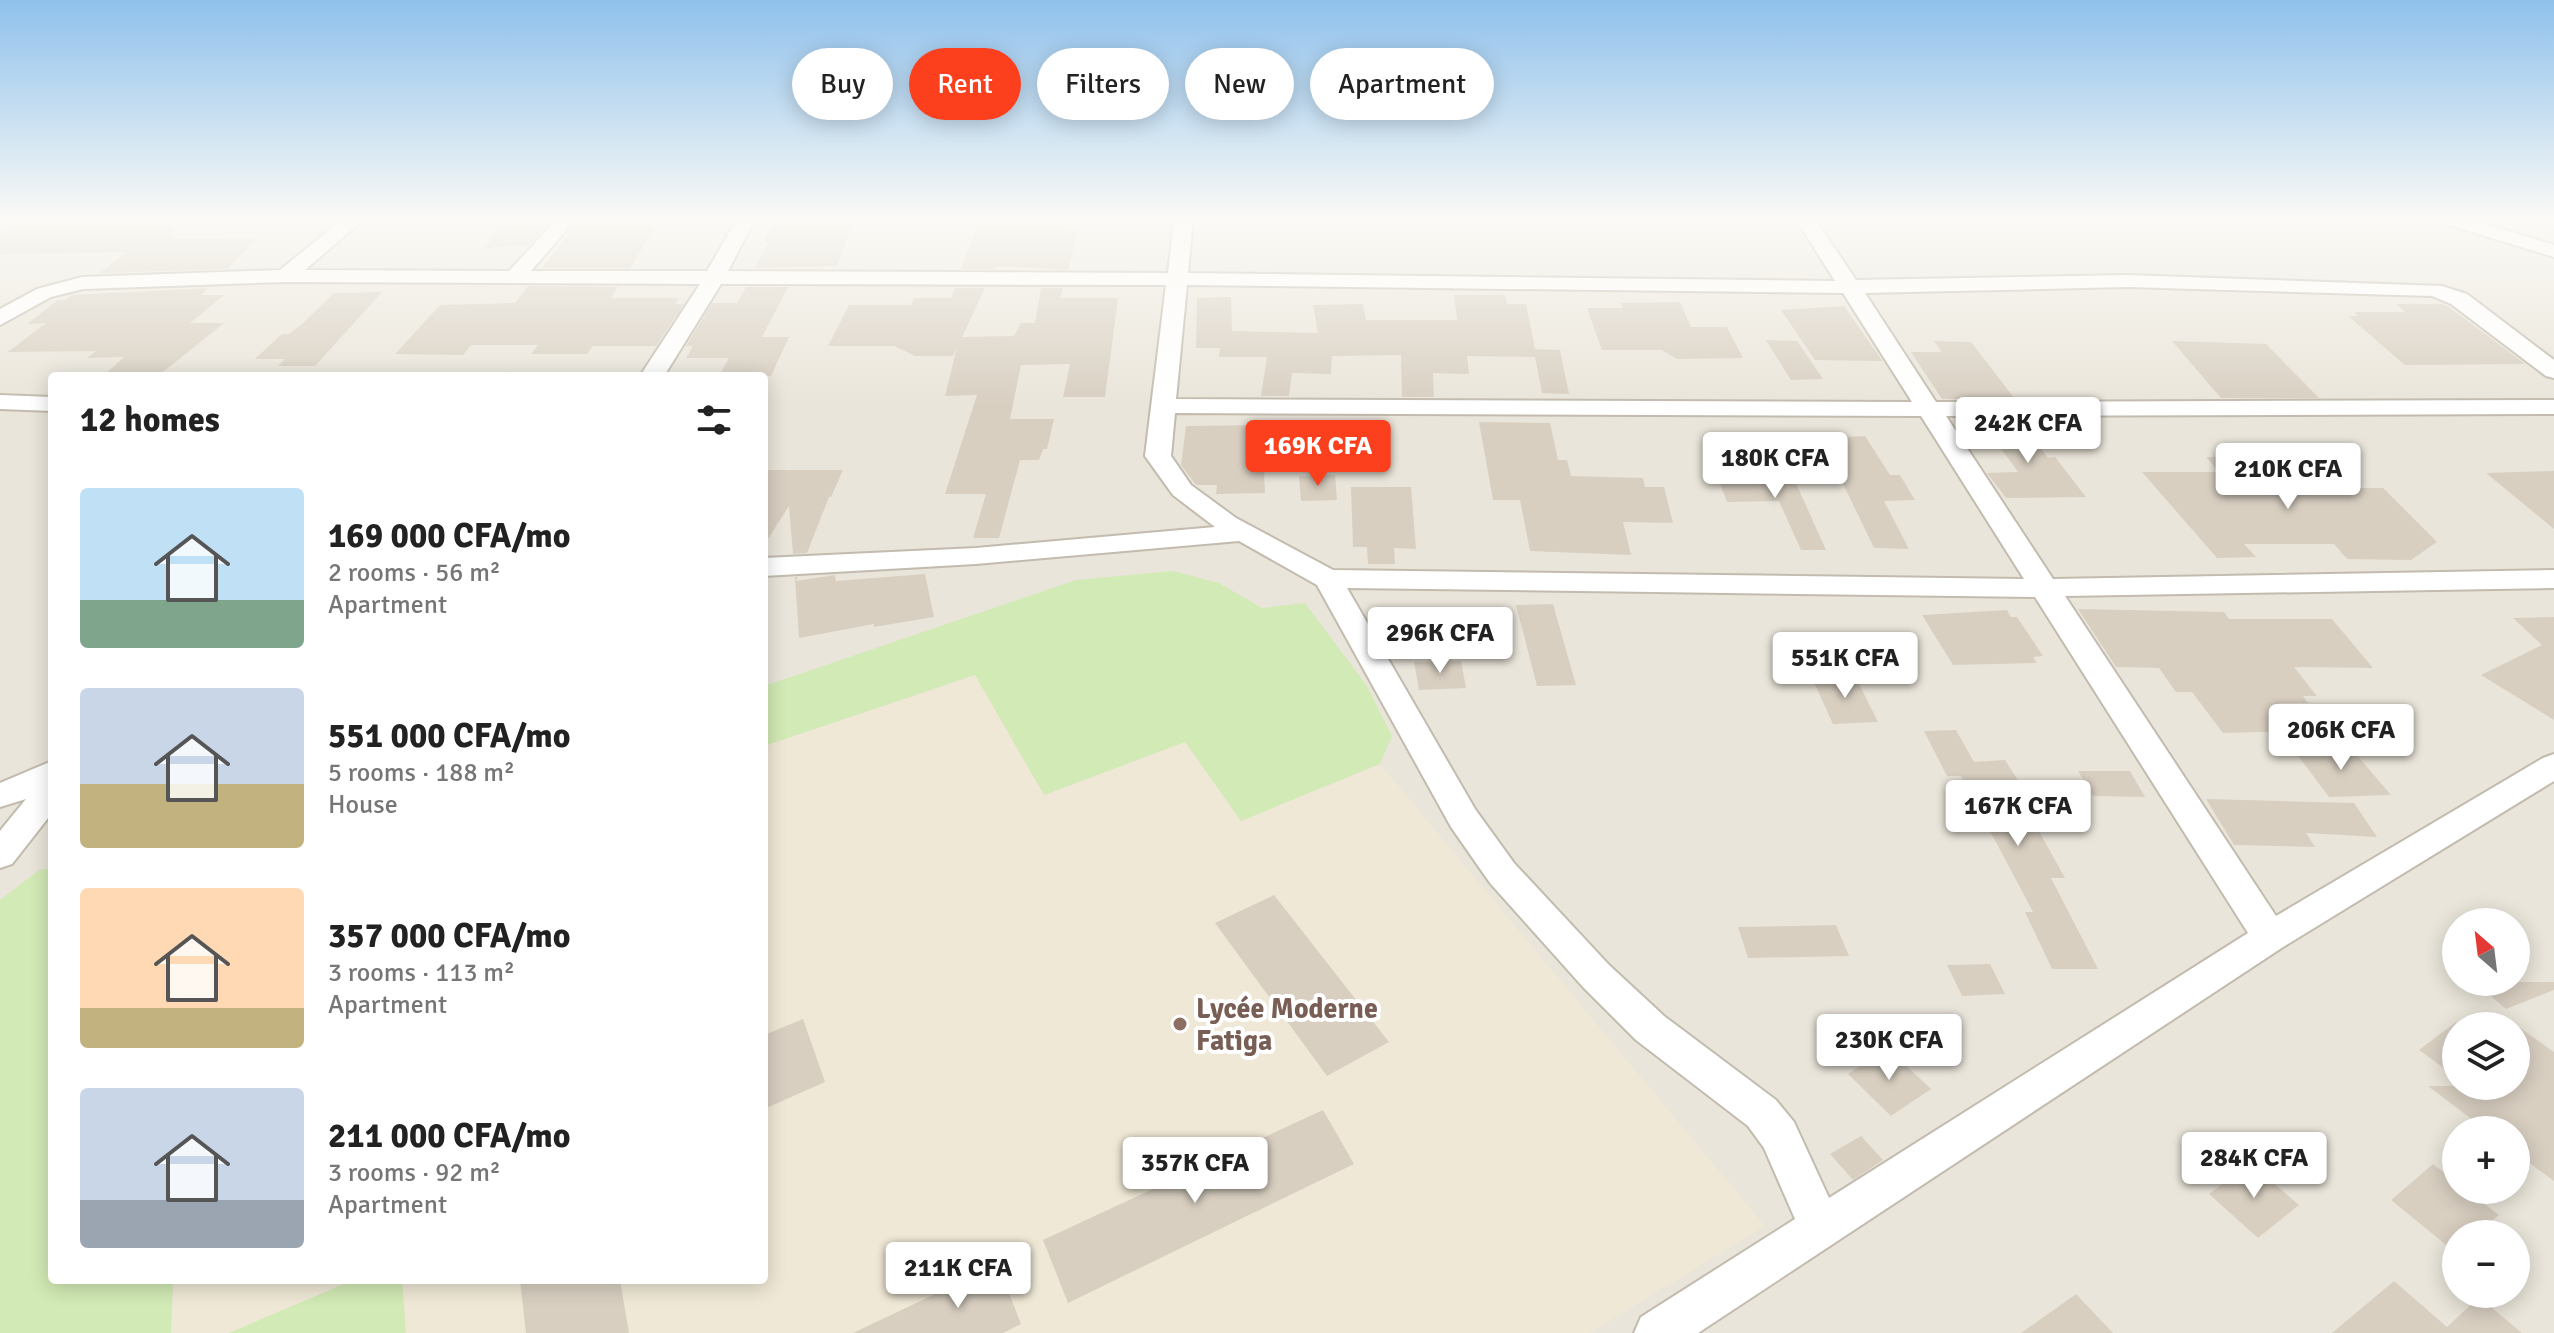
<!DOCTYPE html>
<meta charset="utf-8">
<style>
:root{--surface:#fff;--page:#f2f2f2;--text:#222;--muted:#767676;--accent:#fc3f1d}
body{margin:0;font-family:Signika,sans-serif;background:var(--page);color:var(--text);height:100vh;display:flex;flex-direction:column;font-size:30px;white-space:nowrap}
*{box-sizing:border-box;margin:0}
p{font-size:26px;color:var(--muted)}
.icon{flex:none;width:44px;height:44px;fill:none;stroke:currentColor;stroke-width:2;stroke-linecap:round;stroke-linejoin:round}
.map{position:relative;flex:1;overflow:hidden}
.side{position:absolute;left:48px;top:372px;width:720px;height:912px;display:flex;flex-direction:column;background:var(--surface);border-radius:8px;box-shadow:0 4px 20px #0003}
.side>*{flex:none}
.guide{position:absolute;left:792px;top:48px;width:760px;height:72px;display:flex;gap:16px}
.needle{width:52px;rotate:332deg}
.tools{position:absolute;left:2442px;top:908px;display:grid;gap:16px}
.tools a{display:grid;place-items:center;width:88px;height:88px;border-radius:50%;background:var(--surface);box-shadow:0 4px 20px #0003;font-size:40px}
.price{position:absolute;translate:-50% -68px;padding:0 18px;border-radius:8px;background:#fff;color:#222;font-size:26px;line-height:52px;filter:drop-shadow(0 2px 4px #0008)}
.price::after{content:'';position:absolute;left:50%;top:48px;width:24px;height:18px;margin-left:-12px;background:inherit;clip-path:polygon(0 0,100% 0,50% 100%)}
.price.active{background:var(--accent);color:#fff}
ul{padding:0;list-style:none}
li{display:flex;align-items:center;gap:24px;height:200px;padding:0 32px}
li span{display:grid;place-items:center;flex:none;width:224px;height:160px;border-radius:8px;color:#555}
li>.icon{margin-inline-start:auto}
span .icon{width:96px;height:96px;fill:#fffc;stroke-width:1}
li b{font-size:34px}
h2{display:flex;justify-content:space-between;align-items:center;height:96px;padding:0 32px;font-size:34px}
.tag{padding:0 28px;border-radius:36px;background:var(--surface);box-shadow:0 4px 20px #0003;font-size:28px;line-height:72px}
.tag.active{background:var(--accent);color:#fff}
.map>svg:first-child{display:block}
.residential{fill:#eae5da;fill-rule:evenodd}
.education{fill:#efe8d6}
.green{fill:#d2eab5}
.building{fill:#d8cfc1}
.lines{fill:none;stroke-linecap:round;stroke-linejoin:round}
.minor-casing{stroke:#c2bbae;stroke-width:4}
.minor{fill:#fff;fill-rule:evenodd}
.education-dot{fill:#8d6e63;stroke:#fff;stroke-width:3}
.labels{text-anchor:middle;stroke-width:8;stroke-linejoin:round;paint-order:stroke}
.near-education-label{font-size:28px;font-weight:bold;fill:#785e54;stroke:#fff;text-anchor:start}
</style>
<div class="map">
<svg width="2554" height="1333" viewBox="0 0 2554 1333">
<rect width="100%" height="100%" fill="#f6f3ec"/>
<path class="residential" d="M0 219H2554V1333H0ZM52 376H764V1280H52ZM2456 922H2516V982H2456ZM2456 1026H2516V1086H2456ZM2456 1130H2516V1190H2456ZM2456 1234H2516V1294H2456Z"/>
<path class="education" d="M975 675 1045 795 1185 742 1241 821 1380 764 1765 1226 1590 1333H406L402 1280H764V746Z
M173 1280H353L229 1333H171Z"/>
<path class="green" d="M1173 571 1219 583 1262 608 1305 603 1367 686 1392 736 1380 764 1241 821 1185 742 1044 795 975 675 764 746V686L1076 580Z
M52 868V1280H173L171 1333H0V900L39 870Z
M353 1280H402L406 1333H229Z"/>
<path class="building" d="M47 219H173V239L257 238 227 269 100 273 127 252 0 254V234L18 222H42Z
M581 219H656L652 225H657L630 268H542Z
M776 219H855L837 266 755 268 769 242H764Z
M980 219H1066L1063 229H1078L1068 270 996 266 995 269H961Z
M551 222 529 245 485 248 502 223Z
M528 286 618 287 611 298H680L675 304H684L656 346H593L587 354H531L538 345H471L463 355 395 354 440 305 515 303Z
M746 287H788L762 337H789L771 376H719L729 358H686L693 346H686L712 303H737Z
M208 288 201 295H224L190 323H224L158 376H103L124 357 87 358 96 351 8 352 46 323 27 324 58 300H65L72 295Z
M955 288H985L962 337 1014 336 1021 323H1035L1041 288H1063L1060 298H1118L1105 397H1063L1070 364 1021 365 1010 419H1054L1047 449H1043L1039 460H1020L999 538H973L986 494H945L977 395 945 396 957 347 953 356H915L894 346H828L849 305H911L914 298H951Z
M382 292 315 366H278L285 359H255L282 334H289L301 325 334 293Z
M1454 295H1505L1507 304H1526L1535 349 1560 350 1569 394 1542 393 1535 357 1467 356 1469 374 1433 373 1434 397H1402L1401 355 1332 356 1331 374 1292 373 1289 396H1261L1267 357H1219L1220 348H1196L1197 298 1231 297 1232 331 1318 333 1313 305 1363 304 1366 320H1457Z
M1680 302 1691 327H1727L1743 358 1677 359 1662 350H1602L1587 308H1623L1621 303Z
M2396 304H2442L2449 307 2525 364 2405 365 2348 316H2358L2354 312H2405Z
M1844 306 1881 359 1882 361 1815 360 1781 310Z
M1766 340 1797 341 1823 379 1791 380Z
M1934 341 1971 342 2015 399H1942L1911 352H1942Z
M2172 341 2266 344 2319 398H2221Z
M1980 419H2019L2048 458 2055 457 2086 497 2006 498 1987 473 2018 472Z
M1479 422 1550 423 1558 460H1567L1571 476 1643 478 1645 487H1664L1673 523 1623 522 1631 555 1530 551 1520 500H1493Z
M1262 425 1265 493 1216 494 1217 485H1196L1181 465 1186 426Z
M1865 436 1890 475H1900L1915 500 1884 501 1909 549 1874 548 1821 438Z
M2281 456 2310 488H2383L2437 542 2411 560 2347 559 2334 544H2244L2256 557 2217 558 2142 472H2219L2206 457Z
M1787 464 1804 501 1826 550H1801L1779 501 1727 502 1716 473H1767Z
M764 470H843L831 497H829L807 553 793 554 789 506 764 545Z
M2554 471V529L2486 473Z
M1335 475 1337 500 1301 501 1299 476Z
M1351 487H1411L1416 549 1394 548 1395 564H1368L1367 547H1353Z
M925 574 934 617 874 627V624L799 638 795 577H798L796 581 835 575 836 581Z
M1553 604 1576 685 1537 686 1516 605Z
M2078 609 2224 612 2229 619H2332L2373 668 2294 667 2317 696H2303L2308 703H2278L2299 731 2223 733 2192 692H2176L2159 668 2116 667Z
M2007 610 2011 617H2017L2043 656 2033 657 2037 663 1953 665 1922 615Z
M2554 617V720L2481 675 2542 645 2513 618Z
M1461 661 1466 688 1419 690 1414 662Z
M1855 676 1878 722 1833 724 1812 678Z
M1956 730 1974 762 2005 760 2028 796 2020 797 2065 878H2051L2098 969H2052L2025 912H2033L1961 776H1947L1924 731Z
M2350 747 2391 795 2329 797 2293 749Z
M2078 771H2130L2145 797 2093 796Z
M2206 799 2354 803 2377 837 2306 833 2315 847 2234 845Z
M1274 895 1389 1042 1327 1076 1215 923Z
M1836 925 1849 956 1748 958 1738 927Z
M1990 964 2005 994 1962 996 1947 965Z
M2511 982H2554V990L2506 1009 2486 992Z
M803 1019 825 1082 764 1109V1035Z
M2456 1022V1077L2419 1050Z
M2516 1025 2554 1052V1181L2516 1153V1130H2486L2428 1086H2516Z
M1887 1048 1931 1089 1891 1116 1848 1074Z
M1323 1110 1354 1164 1068 1303 1043 1240Z
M1861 1136 1883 1160 1853 1180 1830 1154Z
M2250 1163 2299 1205 2258 1238 2209 1194Z
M2433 1164 2456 1182V1190H2466L2499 1215 2477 1234H2456V1253L2391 1200Z
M998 1264 1021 1324 1003 1333H853Z
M520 1280H620L629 1333H526Z
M2394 1281 2447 1327 2479 1297 2522 1333H2332Z
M2076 1294 2113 1333H2021Z"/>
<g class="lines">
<defs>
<path id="minor" d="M343 219H364L305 270 509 271 557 219H576L531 271H707L737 219H755L728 271 1168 273 1174 219H1193L1188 273 1835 281 1796 219H1815L1856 280 2127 275 2442 286 2467 294 2554 360V378L2546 376 2451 304 2432 296 2127 287 1865 293 1936 402 2554 400V414L1946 416 2053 579 2554 570V588L2065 596 2276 916 2543 758 2554 754V781L2283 947 1698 1333H1634L1641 1317 1795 1219 1764 1148 1748 1126 1636 1040 1583 987 1490 883 1451 827 1317 585 1239 541 976 564 764 576V558L976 548 1215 527 1173 495 1145 456 1166 285 721 284 664 376H640L700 284 285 282 83 289 51 297 0 325V309L37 289 82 277 280 270ZM1187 285 1843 293 1912 402 1176 399ZM1175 413 1921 416 2024 579 1333 570 1236 518 1191 485 1171 456ZM1347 588 2035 597 2248 933 1829 1198 1794 1122 1776 1100 1664 1016 1609 965 1514 863 1475 809Z
M2440 219H2469L2554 245V257L2443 223Z
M0 395 52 397V411L0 409Z
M52 761V813L12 864 0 868V831L26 799 0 807V783Z"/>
</defs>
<use href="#minor" class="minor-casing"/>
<use href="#minor" class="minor"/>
</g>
<linearGradient id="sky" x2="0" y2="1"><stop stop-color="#8fc1ec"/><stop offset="0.54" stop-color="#fbfaf6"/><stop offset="1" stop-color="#fbfaf6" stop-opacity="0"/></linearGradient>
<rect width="2554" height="405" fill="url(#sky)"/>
<circle class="education-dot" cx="1180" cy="1024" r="8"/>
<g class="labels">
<g class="near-education-label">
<text x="1196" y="1018">Lycée Moderne<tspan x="1196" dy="32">Fatiga</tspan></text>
</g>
</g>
</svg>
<div class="tools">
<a><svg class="needle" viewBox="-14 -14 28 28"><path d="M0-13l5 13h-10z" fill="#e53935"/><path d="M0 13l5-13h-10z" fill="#767676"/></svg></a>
<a><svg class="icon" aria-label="layers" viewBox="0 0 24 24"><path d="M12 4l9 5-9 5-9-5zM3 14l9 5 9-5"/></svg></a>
<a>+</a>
<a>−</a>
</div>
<b class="price" style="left:2028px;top:465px">242K CFA</b>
<b class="price active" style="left:1318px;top:488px">169K CFA</b>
<b class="price" style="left:1775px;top:500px">180K CFA</b>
<b class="price" style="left:2288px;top:511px">210K CFA</b>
<b class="price" style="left:1440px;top:675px">296K CFA</b>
<b class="price" style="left:1845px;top:700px">551K CFA</b>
<b class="price" style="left:2341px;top:772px">206K CFA</b>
<b class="price" style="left:2018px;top:848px">167K CFA</b>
<b class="price" style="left:1889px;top:1082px">230K CFA</b>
<b class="price" style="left:2254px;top:1200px">284K CFA</b>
<b class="price" style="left:1195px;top:1205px">357K CFA</b>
<b class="price" style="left:958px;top:1310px">211K CFA</b>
<div class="guide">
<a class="tag">Buy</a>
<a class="tag active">Rent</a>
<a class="tag">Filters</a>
<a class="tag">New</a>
<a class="tag">Apartment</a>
</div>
<section class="side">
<h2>12 homes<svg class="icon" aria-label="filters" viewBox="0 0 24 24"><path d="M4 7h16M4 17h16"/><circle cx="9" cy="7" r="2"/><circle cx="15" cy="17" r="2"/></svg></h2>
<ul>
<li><span style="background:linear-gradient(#bfe0f5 70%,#7fa58c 0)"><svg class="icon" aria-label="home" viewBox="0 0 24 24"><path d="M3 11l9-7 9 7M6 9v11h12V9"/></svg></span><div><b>169 000 CFA/mo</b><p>2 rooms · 56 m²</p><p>Apartment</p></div></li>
<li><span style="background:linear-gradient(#c9d6e8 60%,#c2b280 0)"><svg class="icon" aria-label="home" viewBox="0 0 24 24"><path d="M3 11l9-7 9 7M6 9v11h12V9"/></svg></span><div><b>551 000 CFA/mo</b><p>5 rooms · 188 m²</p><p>House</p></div></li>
<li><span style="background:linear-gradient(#ffd9b3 75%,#c2b280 0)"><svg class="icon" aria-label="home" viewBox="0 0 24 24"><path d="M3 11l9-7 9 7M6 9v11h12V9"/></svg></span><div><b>357 000 CFA/mo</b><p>3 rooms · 113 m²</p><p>Apartment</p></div></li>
<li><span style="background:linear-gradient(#c9d6e8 70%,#9aa5b1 0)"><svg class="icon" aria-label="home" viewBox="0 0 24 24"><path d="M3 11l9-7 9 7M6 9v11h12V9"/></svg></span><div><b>211 000 CFA/mo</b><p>3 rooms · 92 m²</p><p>Apartment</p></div></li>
</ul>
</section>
</div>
